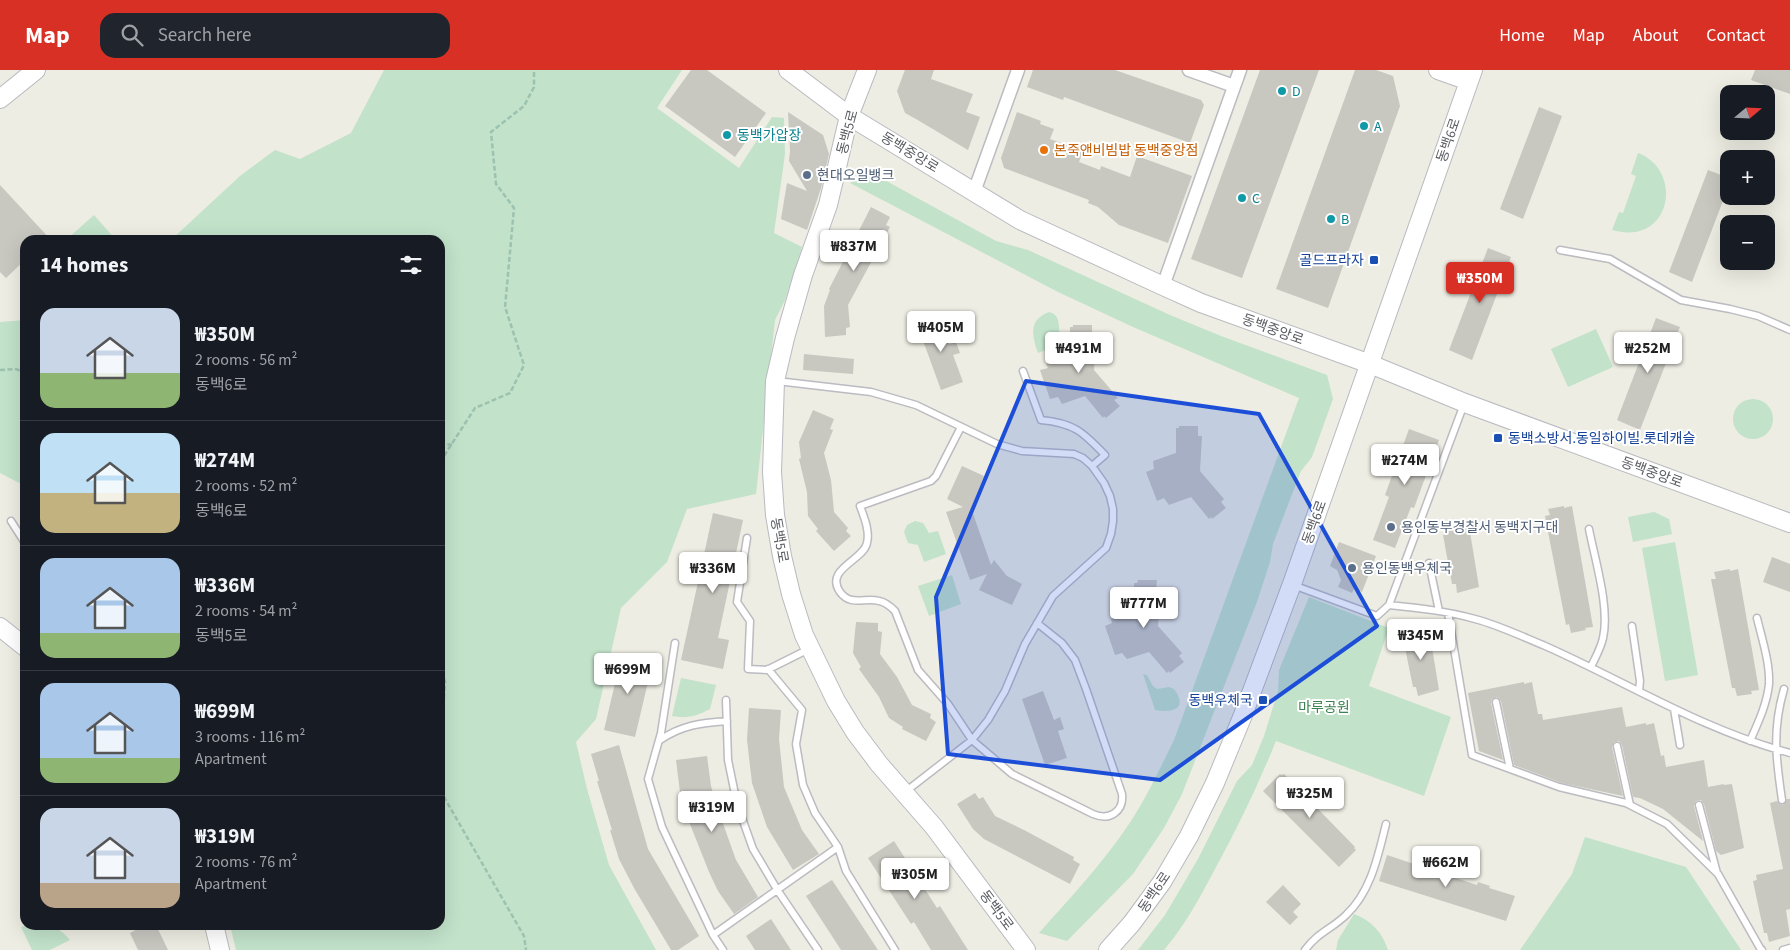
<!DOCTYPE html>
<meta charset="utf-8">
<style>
:root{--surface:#171b24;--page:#20242c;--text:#f1f3f6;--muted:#9ea1a6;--line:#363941;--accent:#d93025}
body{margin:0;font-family:"Source Sans 3","Noto Sans KR",sans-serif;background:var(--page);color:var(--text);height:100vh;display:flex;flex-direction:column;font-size:19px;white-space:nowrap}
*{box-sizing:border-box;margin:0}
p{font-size:16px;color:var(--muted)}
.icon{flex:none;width:28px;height:28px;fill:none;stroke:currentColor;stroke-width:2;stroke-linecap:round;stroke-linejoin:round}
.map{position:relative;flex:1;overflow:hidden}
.drawer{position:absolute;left:20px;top:165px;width:425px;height:695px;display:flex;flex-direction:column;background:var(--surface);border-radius:15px;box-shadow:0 5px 20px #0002}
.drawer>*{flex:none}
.needle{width:32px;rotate:71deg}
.tools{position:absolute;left:1720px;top:15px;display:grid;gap:10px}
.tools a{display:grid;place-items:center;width:55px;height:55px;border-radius:10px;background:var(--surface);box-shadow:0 5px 20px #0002;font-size:25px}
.price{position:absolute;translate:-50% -42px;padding:0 11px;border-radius:5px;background:#fff;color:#222;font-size:16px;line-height:32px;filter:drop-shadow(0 1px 2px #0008)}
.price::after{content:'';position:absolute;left:50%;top:30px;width:15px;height:11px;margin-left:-8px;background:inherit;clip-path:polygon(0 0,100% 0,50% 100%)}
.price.active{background:var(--accent);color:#fff}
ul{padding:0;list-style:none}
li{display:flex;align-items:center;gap:15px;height:125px;padding:0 20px}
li+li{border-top:1px solid var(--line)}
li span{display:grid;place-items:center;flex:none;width:140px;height:100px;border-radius:15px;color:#555}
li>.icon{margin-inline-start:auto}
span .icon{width:60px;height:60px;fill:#fffc;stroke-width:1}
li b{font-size:21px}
h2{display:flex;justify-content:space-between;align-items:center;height:60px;padding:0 20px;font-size:21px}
header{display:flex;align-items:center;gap:30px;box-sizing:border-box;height:70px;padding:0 25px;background:var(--accent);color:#fff}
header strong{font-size:24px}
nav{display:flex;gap:28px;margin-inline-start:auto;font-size:18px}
.search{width:350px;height:45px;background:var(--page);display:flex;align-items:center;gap:12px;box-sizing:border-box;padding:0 18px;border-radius:15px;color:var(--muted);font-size:19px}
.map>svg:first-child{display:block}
.green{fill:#c2e2ca}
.building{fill:#c8c7c0}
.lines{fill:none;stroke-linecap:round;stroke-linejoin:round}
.lane-casing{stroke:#bbbbc1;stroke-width:9}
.street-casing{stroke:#bbbbc1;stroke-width:15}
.secondary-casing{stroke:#b9bac0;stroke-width:20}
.path{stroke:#9cc2b0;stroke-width:2.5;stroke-dasharray:5 2.5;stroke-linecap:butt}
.lane{stroke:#fff;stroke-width:6}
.street{stroke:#fff;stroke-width:12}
.secondary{stroke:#fff;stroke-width:18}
.marked{fill:#1d4ed8;fill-opacity:0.2;stroke:#1d4ed8;stroke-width:4;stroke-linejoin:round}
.culture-dot{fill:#0f9aa8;stroke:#fff;stroke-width:2}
.food-dot{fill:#e8710a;stroke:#fff;stroke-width:2}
.service-dot{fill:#5c6f8a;stroke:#fff;stroke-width:2}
.transit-dot{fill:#1a4fb4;stroke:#fff;stroke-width:2}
.labels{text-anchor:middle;stroke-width:4;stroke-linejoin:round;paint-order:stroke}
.culture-label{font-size:14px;fill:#0d838f;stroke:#fff;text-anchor:start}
.street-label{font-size:14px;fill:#5b5d63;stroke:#fff}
.food-label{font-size:14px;fill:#c56008;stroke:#fff;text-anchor:start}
.service-label{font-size:14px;fill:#4e5e75;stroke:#fff;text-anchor:start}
.transit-label{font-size:14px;fill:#164399;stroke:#fff;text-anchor:end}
.park-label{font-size:14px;fill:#3c8150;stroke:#fff}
</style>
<header>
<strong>Map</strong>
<div class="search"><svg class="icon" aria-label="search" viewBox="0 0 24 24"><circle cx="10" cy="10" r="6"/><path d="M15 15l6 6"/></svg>Search here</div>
<nav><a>Home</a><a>Map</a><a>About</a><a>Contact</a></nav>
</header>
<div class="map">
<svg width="1790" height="880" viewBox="0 0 1790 880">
<rect width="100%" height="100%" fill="#edede3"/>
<path class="green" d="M384 0H682L657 38 739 98 772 47 784 48 785 84 774 163 802 177 785 230 775 250 756 424 687 439 667 492 621 538 596 649 576 672 587 719 609 795 656 880H236L230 855H440V170H171L240 106 275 80 300 89 351 63Z
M1638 83C1684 100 1672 177 1612 160L1619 142 1623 143 1636 106 1631 104Z
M868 101 996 171 1028 180 1170 245 1221 266 1327 305 1333 329 1312 387 1301 401 1273 474 1270 492 1257 532 1182 724 1164 758 1133 804 1067 871 1039 863C1070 828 1103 793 1129 754 1147 727 1160 698 1174 670L1299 328 1133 257 1056 221 850 113Z
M94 145 116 170H66Z
M1049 242C1062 245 1058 259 1060 270L1054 277 1038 283C1032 266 1028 250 1049 242Z
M25 250V416L0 403V252Z
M1596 259 1613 297 1568 317 1551 279Z
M1733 349a20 20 0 1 1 40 0a20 20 0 1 1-40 0Z
M1654 442 1669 449 1672 464 1633 472 1628 447Z
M915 451 923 453 929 463 938 461 946 484 924 492 918 475 908 473 904 462 907 455Z
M1675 472 1698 605 1665 611 1642 478Z
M952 505 961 534 929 546 918 516Z
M1309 527 1389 558 1369 616 1451 647 1424 726 1276 671C1258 715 1238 757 1215 799 1199 829 1186 854 1164 880H1138L1165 845 1198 789 1237 711 1252 695 1264 666 1278 621 1279 600Z
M1143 604 1147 605 1153 616 1157 619 1169 617 1174 619C1189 639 1172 643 1155 640Z
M681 608 716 615 710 639C697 646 687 649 672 646Z
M1585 767 1686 797 1741 880H1520L1572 804Z
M1354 844C1372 851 1382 862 1388 880H1336L1338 870Z
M27 855C46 855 57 854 70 870L50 880H32L21 857Z"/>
<path class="building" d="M691 0H707L766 43 735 87 665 36Z
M905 0H934L931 9 973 24 966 42 980 47 968 80 916 49 905 43 897 21Z
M1033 0H1115L1201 30 1204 35 1190 73 1064 27 1063 30 1027 17Z
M1260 0H1319L1242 208 1191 189Z
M1355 0H1376L1393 6 1400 36 1328 238 1276 219Z
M1755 0H1790V24L1751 10Z
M1539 37 1562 46 1523 149 1500 139Z
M788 42 823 65 829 84 821 118 807 160 781 149 787 113 807 121 789 91 790 81Z
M1017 42 1041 51 1040 54 1054 59 1050 69 1083 81 1079 92 1100 100 1101 96 1130 107 1137 86 1192 106 1168 173 1119 155 1098 137 1088 133 1089 130 1004 98 1001 88Z
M1708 100 1729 108V115L1692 212 1669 202Z
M0 115 51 170H25V190L6 208 0 202Z
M871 137 890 147 886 155 890 157 848 235 850 257 846 258V265L825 267 824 236 830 220 829 219Z
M1488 178 1511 187 1472 290 1449 280Z
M939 246 949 274 956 272 960 283 953 285 963 312 941 320 917 254Z
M1656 248 1680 257 1640 360 1617 350Z
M1073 255H1092V265H1096L1094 300 1118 328 1114 330 1120 336 1106 348 1104 346 1103 348 1085 326 1062 334 1058 327 1050 329 1040 300 1048 298 1046 294 1048 293 1047 290 1070 282V257H1073Z
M804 284 854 289 853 304 803 300Z
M813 340 834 349 830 359 833 360 824 383 831 410 834 442 848 458 846 461 851 466 834 481 816 461 818 459 808 446 807 422 799 389 801 388 799 372Z
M1179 356H1198V366H1202L1200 401 1224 429 1221 432 1226 438 1212 449 1211 447 1209 449 1191 427 1169 435 1164 428 1157 431 1146 402 1154 399 1153 391 1176 383V358H1179Z
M1409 359 1439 370 1414 438 1411 437 1395 478 1373 470 1389 427 1385 425Z
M962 396 984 406 971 438 991 495 994 490 1007 506 1022 514 1012 535 979 520 987 504 970 510 946 442 963 437 947 429Z
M1564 436V438L1572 436 1593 557 1585 558 1586 560 1571 563 1569 554 1566 555 1545 446 1550 445 1548 439Z
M713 443 743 450 718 568 729 570 723 599 681 590Z
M1460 456 1461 458 1469 456 1479 517 1457 523 1456 514H1452L1443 465 1447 464 1446 458Z
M1339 472 1376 486 1362 522 1354 519 1352 523 1338 517 1341 510 1337 500 1330 496Z
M1772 487 1790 494V522L1763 512Z
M1730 499V501L1738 499 1759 620 1751 621 1752 624 1737 626 1735 618H1732L1711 509H1716L1714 502Z
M1138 510H1157L1156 521H1161L1158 556 1182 583 1179 586 1184 592 1170 603 1169 601 1167 603 1149 582 1127 589 1122 583 1115 585 1105 556 1112 553 1111 549 1113 548 1112 545 1134 538V513H1137Z
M856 552 878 553V561L882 562 880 584 897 607 912 635 931 644 930 648 936 652 926 671 902 659 903 657 889 648 879 627 859 599 861 597 853 583Z
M1420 559 1421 561 1429 559 1439 620 1418 626 1416 617H1413L1403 568 1407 567 1406 562Z
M622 584 653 591 635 667 604 660Z
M1524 612V614L1532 612 1538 644H1542L1543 650 1622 637 1626 657 1646 653V655L1654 653 1661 686 1664 685 1666 697 1704 690 1708 717 1724 714V715L1732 714 1744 778 1721 785 1716 781 1704 734 1701 730 1696 731 1694 736 1703 771 1663 739 1640 728 1633 727 1622 675 1619 671 1614 672 1612 677 1623 726 1562 713 1514 695 1501 631 1497 627 1492 629 1491 633 1503 690 1479 681 1468 623Z
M1043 621 1054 650 1060 647 1064 659 1058 661 1067 688 1045 695 1022 629Z
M749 638 781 640 779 669 784 717 802 760 819 784 793 800 767 757 752 713 747 670Z
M619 675 648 779 699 866 678 880H671L634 818 619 789 610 760H612L597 711H599L591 684Z
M707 686 711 716 716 734 736 790 758 827 734 844 718 821 709 802 686 744 680 722 676 690Z
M1280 704 1282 705 1284 704 1355 777 1354 778 1356 780 1339 797 1263 721Z
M975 723 979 729 983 727 995 746 1024 760 1074 787 1073 790 1080 794 1070 814 984 769 973 759 957 734Z
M1787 729H1790V839L1786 840 1790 866 1769 872 1767 863H1764L1753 811 1757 810 1756 805 1783 799 1770 733 1777 731 1780 734 1783 735Z
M894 771 937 838 940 836 968 880H931L914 852 911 854 868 788Z
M1387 785 1414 794V792L1426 795 1425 798 1477 815 1478 812 1490 816 1489 818 1515 826 1506 851 1379 811Z
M832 810 878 880H841L806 826Z
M1283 815 1301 834 1293 842 1298 847 1290 855 1266 832Z
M771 849 791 880H755L746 866Z
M145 855H156L168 880H138L130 863Z"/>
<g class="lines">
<defs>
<path id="lane" d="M1560 180 1610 189 1681 230 1730 239 1758 246 1790 260
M1023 301 1041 350C1074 353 1083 362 1105 385L1092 396
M777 311 871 322 916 335 997 374 1022 381 1074 384 1083 388 1092 396 1104 413 1110 426 1113 439V451L1111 464 1106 478 1053 526 1025 574 1005 621 988 650 972 670 905 722
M961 357 936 406 931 411 860 436C864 447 870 461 867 473 864 490 824 499 840 522 851 537 865 527 879 531 886 532 891 537 895 541L918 600 948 634 972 670 1012 704 1093 744C1109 751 1124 742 1122 724L1086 619 1075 590 1062 573 1037 553
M11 451 25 473
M1589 459C1595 490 1610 538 1603 568 1601 578 1595 588 1591 597
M747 468 737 532 750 551 748 599 767 600 809 579
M1429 493 1439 541
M1293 515 1377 546 1389 535 1464 334
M1389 535C1418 538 1447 541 1475 549 1498 555 1521 566 1543 575 1625 611 1702 660 1790 683
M1448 543 1472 685 1559 717 1626 733 1667 754 1718 804 1760 878 1762 880
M1632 556 1640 611 1639 621
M675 573 661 663 648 709 662 757 713 865 723 880
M768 599 802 640 796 674 803 715 815 743 838 777 846 801 895 880
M726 630 728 690 737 734 753 779 778 821 818 880
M1496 632 1510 699
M1674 639 1680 675
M660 670C682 655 701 653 727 651
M1750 671C1758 653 1767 634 1769 614 1770 593 1762 569 1757 548
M1617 676 1630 735
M1782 730C1776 689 1772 660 1784 619
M1699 735 1717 803
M713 865 838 777
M1305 880C1318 862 1332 859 1346 845 1371 822 1378 786 1386 754
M1783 880 1790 878"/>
<path id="street" d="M1189 0 1234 16
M974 122 1018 0
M1163 216 1240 0"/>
<path id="secondary" d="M788 0 849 46 1020 150 1163 216 1201 233 1370 294 1465 333 1790 453
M867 0 849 46 828 135 803 205 785 268 775 311 772 402 775 445 782 486 791 524 804 565 836 631 855 662 879 694 934 757 1026 880
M1438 0 1469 11
M0 29 36 0
M0 557 25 577
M214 855 220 880
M1108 880 1132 853 1162 812 1189 766 1215 713 1243 645 1292 514 1473 0"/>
</defs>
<use href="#lane" class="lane-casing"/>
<use href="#street" class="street-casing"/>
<use href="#secondary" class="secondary-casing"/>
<path class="path" d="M0 300 16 299 25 303
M440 373 452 375
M440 392 475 338 510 323 524 295 505 237 514 138 496 114 491 62 524 36 534 17V0
M440 594 445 612 440 687
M440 720 524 866 526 880"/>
<use href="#lane" class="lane"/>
<use href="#street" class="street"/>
<use href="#secondary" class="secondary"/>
</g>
<path class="marked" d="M1026 311 1259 344 1377 556 1160 710 948 684 936 527Z"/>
<g class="culture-dot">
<circle cx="1282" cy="21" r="5"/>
<circle cx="1364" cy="56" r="5"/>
<circle cx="727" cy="65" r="5"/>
<circle cx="1242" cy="128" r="5"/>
<circle cx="1331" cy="149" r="5"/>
</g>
<circle class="food-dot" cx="1044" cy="80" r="5"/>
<g class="service-dot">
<circle cx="807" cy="105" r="5"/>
<circle cx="1391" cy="457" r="5"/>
<circle cx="1352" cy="498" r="5"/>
</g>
<g class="transit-dot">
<rect x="1369" y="185" width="10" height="10" rx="2.5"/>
<rect x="1493" y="363" width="10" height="10" rx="2.5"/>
<rect x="1258" y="625" width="10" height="10" rx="2.5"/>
</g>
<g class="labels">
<g class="culture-label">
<text x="1292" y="26">D</text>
<text x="1374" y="61">A</text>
<text x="737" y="70">동백가압장</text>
<text x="1252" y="133">C</text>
<text x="1341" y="154">B</text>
</g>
<g class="street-label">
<text transform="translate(847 62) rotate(-75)" y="5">동백5로</text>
<text transform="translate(1448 70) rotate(-71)" y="5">동백6로</text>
<text transform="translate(910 82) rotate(31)" y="5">동백중앙로</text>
<text transform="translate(1273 259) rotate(20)" y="5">동백중앙로</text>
<text transform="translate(1652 402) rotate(20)" y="5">동백중앙로</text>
<text transform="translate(1314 452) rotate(-70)" y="5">동백6로</text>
<text transform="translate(780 470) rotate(80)" y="5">동백5로</text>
<text transform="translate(1154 822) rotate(-56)" y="5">동백6로</text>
<text transform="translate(997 840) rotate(53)" y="5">동백5로</text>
</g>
<g class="food-label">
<text x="1054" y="85">본죽앤비빔밥 동백중앙점</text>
</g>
<g class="service-label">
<text x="817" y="110">현대오일뱅크</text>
<text x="1401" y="462">용인동부경찰서 동백지구대</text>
<text x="1362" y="503">용인동백우체국</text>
</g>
<g class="transit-label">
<text x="1364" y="195">골드프라자</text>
<text x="1508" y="373" text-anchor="start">동백소방서.동일하이빌.롯데캐슬</text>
<text x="1253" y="635">동백우체국</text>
</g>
<g class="park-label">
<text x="1324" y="642">마루공원</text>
</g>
</g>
</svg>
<div class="tools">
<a><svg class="needle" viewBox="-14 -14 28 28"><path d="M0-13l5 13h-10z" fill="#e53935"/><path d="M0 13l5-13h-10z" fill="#9ea1a6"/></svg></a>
<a>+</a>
<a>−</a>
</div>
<b class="price" style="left:854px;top:202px">₩837M</b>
<b class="price active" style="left:1480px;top:234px">₩350M</b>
<b class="price" style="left:941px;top:283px">₩405M</b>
<b class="price" style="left:1079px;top:304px">₩491M</b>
<b class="price" style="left:1648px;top:304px">₩252M</b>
<b class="price" style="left:1405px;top:416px">₩274M</b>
<b class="price" style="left:713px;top:524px">₩336M</b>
<b class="price" style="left:1144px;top:559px">₩777M</b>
<b class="price" style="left:1421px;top:591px">₩345M</b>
<b class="price" style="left:628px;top:625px">₩699M</b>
<b class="price" style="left:1310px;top:749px">₩325M</b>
<b class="price" style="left:712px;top:763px">₩319M</b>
<b class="price" style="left:1446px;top:818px">₩662M</b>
<b class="price" style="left:915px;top:830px">₩305M</b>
<section class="drawer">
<h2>14 homes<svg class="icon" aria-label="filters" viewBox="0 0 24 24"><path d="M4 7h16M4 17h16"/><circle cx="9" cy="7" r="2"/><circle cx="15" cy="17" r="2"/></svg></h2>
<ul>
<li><span style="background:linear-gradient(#c9d6e8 65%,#8fb573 0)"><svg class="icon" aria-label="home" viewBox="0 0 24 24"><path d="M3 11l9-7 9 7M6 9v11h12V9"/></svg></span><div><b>₩350M</b><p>2 rooms · 56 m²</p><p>동백6로</p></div></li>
<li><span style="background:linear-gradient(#bfe0f5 60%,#c2b280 0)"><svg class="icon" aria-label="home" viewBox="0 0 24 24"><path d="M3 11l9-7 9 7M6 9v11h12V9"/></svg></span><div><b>₩274M</b><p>2 rooms · 52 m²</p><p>동백6로</p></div></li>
<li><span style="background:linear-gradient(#a9c7e8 75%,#8fb573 0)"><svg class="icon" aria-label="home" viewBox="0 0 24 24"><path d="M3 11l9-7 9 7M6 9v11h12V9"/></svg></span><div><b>₩336M</b><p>2 rooms · 54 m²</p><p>동백5로</p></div></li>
<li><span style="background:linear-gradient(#a9c7e8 75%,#8fb573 0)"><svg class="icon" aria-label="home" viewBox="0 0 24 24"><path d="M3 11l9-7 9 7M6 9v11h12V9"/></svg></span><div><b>₩699M</b><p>3 rooms · 116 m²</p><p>Apartment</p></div></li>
<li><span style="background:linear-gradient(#c9d6e8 75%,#b9a48a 0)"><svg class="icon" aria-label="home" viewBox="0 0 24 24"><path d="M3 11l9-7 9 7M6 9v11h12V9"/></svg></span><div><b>₩319M</b><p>2 rooms · 76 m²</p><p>Apartment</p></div></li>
</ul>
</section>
</div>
